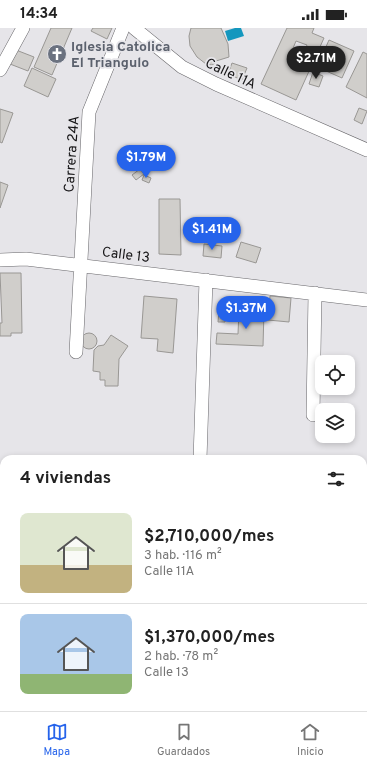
<!DOCTYPE html>
<html lang="es">
<meta charset="utf-8">
<style>
:root{--surface:#fff;--page:#f6f6f6;--text:#222;--muted:#767676;--line:#e0e0e0;--accent:#2563eb}
body{margin:0;font-family:Overpass,sans-serif;background:var(--page);color:var(--text);height:100vh;display:flex;flex-direction:column;font-size:15px;white-space:nowrap}
*{box-sizing:border-box;margin:0}
p{font-size:13px;color:var(--muted)}
.icon{flex:none;width:22px;height:22px;fill:none;stroke:currentColor;stroke-width:2;stroke-linecap:round;stroke-linejoin:round}
.map{position:relative;flex:1;overflow:hidden}
.details{position:absolute;left:0px;top:427px;width:367px;height:256px;display:flex;flex-direction:column;background:var(--surface);border-radius:12px 12px 0 0;box-shadow:0 2px 6px #0003}
.details>*{flex:none}
.controls{position:absolute;left:315px;top:327px;display:grid;gap:8px}
.controls a{display:grid;place-items:center;width:40px;height:40px;border-radius:8px;background:var(--surface);box-shadow:0 2px 6px #0003;font-size:20px}
.price{position:absolute;translate:-50% -34px;padding:0 9px;border-radius:14px;background:var(--accent);color:#fff;font-size:13px;line-height:26px;filter:drop-shadow(0 1px 2px #0008)}
.price::after{content:'';position:absolute;left:50%;top:24px;width:12px;height:9px;margin-left:-6px;background:inherit;clip-path:polygon(0 0,100% 0,50% 100%)}
.price.active{background:#222;color:#fff}
ul{padding:0;list-style:none}
li{display:flex;align-items:center;gap:12px;height:100px;padding:0 20px}
li+li{border-top:1px solid var(--line)}
li span{display:grid;place-items:center;flex:none;width:112px;height:80px;border-radius:8px;color:#555}
li>.icon{margin-inline-start:auto}
span .icon{width:48px;height:48px;fill:#fffc;stroke-width:1}
li b{font-size:17px}
h2{display:flex;justify-content:space-between;align-items:center;height:48px;padding:0 20px;font-size:17px}
.status{display:flex;justify-content:space-between;align-items:center;height:28px;padding:0 20px;background:var(--surface);direction:ltr}
.status svg{height:11px;fill:currentColor}
.tab-bar{display:flex;justify-content:space-around;align-items:center;height:56px;border-top:1px solid var(--line);background:var(--surface);font-size:11px;color:var(--muted)}
.tab-bar a{display:grid;justify-items:center;gap:2px}
.tab-bar .active{color:var(--accent)}
.map>svg:first-child{display:block}
.water{fill:#1497be}
.building{fill:#d0cecb;stroke:#999794;fill-rule:evenodd}
.lines{fill:none;stroke-linecap:round;stroke-linejoin:round}
.minor-casing{stroke:#68676b;stroke-width:14}
.minor{stroke:#fff;stroke-width:13}
.labels{text-anchor:middle;stroke-width:3.5;stroke-linejoin:round;paint-order:stroke}
.worship-label{font-size:14px;font-weight:bold;fill:#5b616d;stroke:#e6e5e9;text-anchor:start}
.street-label{font-size:14px;fill:#151416;stroke:#e6e5e9}
</style>
<div class="status"><b>14:34</b><svg viewBox="0 0 49 12"><path d="M0 12V9h3v3zM5 12V6h3v6zM10 12V3h3v9zM15 12V0h3v12zM26 1h20v11H26zM47 4h2v5h-2z"/></svg></div>
<div class="map">
<svg width="367" height="683" viewBox="0 0 367 683">
<rect width="100%" height="100%" fill="#e6e5e9"/>
<path class="water" d="M235 0H241L244 8 228 13 225 3Z"/>
<path class="building" d="M51 0H72L52 47 34 39Z
M93 0H112L107 11 91 3Z
M191 0H221L228 16 229 29 216 33 215 35 212 37 206 36 197 29 190 18 189 8Z
M287 0H314L312 5 324 10 296 72 261 56ZM296 13 307 17 299 35 289 30Z
M329 12 354 23 342 50 317 39Z
M16 22 34 29 28 43 10 36Z
M363 24 367 26V70L346 59Z
M232 35 247 40 242 52 228 46Z
M32 40 56 51 48 69 24 58Z
M313 44 323 48 319 59 309 56Z
M359 80 367 83 362 96 354 92Z
M0 81 13 85 2 115 0 114Z
M140 141 144 146 136 152 132 147Z
M144 147 151 150 149 155 142 152Z
M0 154 8 157 0 180Z
M159 171H180L181 227 159 226Z
M241 214 261 220 256 235 236 229Z
M204 216 222 218 221 230 203 228Z
M0 245H21L22 305H11V308H0V295H2Z
M144 268 177 271 173 325 157 323 158 311 141 310Z
M270 268 291 270 289 294 268 292Z
M219 282H226L225 294H218Z
M239 282 264 283 263 318 216 316 217 305 238 306Z
M81 313a8 8 0 1 1 16 0a8 8 0 1 1-16 0Z
M111 307 128 318 119 331 118 358H105V352H100V344L93 343 94 322 98 318 104 317Z"/>
<g class="lines">
<defs>
<path id="minor" d="M134 0 182 39 216 56 367 122
M0 42 23 0
M0 232 26 231 367 272
M76 324 89 84 123 0
M313 387 315 265
M200 431 206 252"/>
</defs>
<use href="#minor" class="minor-casing"/>
<use href="#minor" class="minor"/>
</g>
<defs>
<symbol id="church-disc" viewBox="-11 -11 22 22"><circle r="9.5" fill="#6b7280" stroke="#e6e5e9"/><path d="M-1.2-6h2.4v3.5h3.3v2.4h-3.3V6h-2.4V-.1h-3.3v-2.4h3.3Z" fill="#fff"/></symbol>
</defs>
<g fill-rule="evenodd">
<use href="#church-disc" x="46" y="15" width="22" height="22"/>
</g>
<g class="labels">
<g class="worship-label">
<text x="71" y="23">Iglesia Catolica<tspan x="71" dy="16">El Triangulo</tspan></text>
</g>
<g class="street-label">
<text transform="translate(231 45) rotate(25)" y="5">Calle 11A</text>
<text transform="translate(71 126) rotate(-86)" y="5">Carrera 24A</text>
<text transform="translate(126 226) rotate(7)" y="5">Calle 13</text>
</g>
</g>
</svg>
<div class="controls">
<a><svg class="icon" aria-label="locate" viewBox="0 0 24 24"><circle cx="12" cy="12" r="6"/><path d="M12 2v4M12 18v4M2 12h4M18 12h4"/></svg></a>
<a><svg class="icon" aria-label="layers" viewBox="0 0 24 24"><path d="M12 4l9 5-9 5-9-5zM3 14l9 5 9-5"/></svg></a>
</div>
<b class="price active" style="left:316px;top:52px">$2.71M</b>
<b class="price" style="left:146px;top:151px">$1.79M</b>
<b class="price" style="left:212px;top:223px">$1.41M</b>
<b class="price" style="left:246px;top:302px">$1.37M</b>
<section class="details">
<h2>4 viviendas<svg class="icon" aria-label="filters" viewBox="0 0 24 24"><path d="M4 7h16M4 17h16"/><circle cx="9" cy="7" r="2"/><circle cx="15" cy="17" r="2"/></svg></h2>
<ul>
<li><span style="background:linear-gradient(#dfe7d0 65%,#c2b280 0)"><svg class="icon" aria-label="home" viewBox="0 0 24 24"><path d="M3 11l9-7 9 7M6 9v11h12V9"/></svg></span><div><b>$2,710,000/mes</b><p>3 hab. · 116 m²</p><p>Calle 11A</p></div></li>
<li><span style="background:linear-gradient(#a9c7e8 75%,#8fb573 0)"><svg class="icon" aria-label="home" viewBox="0 0 24 24"><path d="M3 11l9-7 9 7M6 9v11h12V9"/></svg></span><div><b>$1,370,000/mes</b><p>2 hab. · 78 m²</p><p>Calle 13</p></div></li>
</ul>
</section>
</div>
<nav class="tab-bar">
<a class="active"><svg class="icon" aria-label="map" viewBox="0 0 24 24"><path d="M3 6l6-2 6 2 6-2v14l-6 2-6-2-6 2zM9 4v14M15 6v14"/></svg>Mapa</a>
<a><svg class="icon" aria-label="saved" viewBox="0 0 24 24"><path d="M7 4h10v16l-5-4-5 4z"/></svg>Guardados</a>
<a><svg class="icon" aria-label="home" viewBox="0 0 24 24"><path d="M3 11l9-7 9 7M6 9v11h12V9"/></svg>Inicio</a>
</nav>
